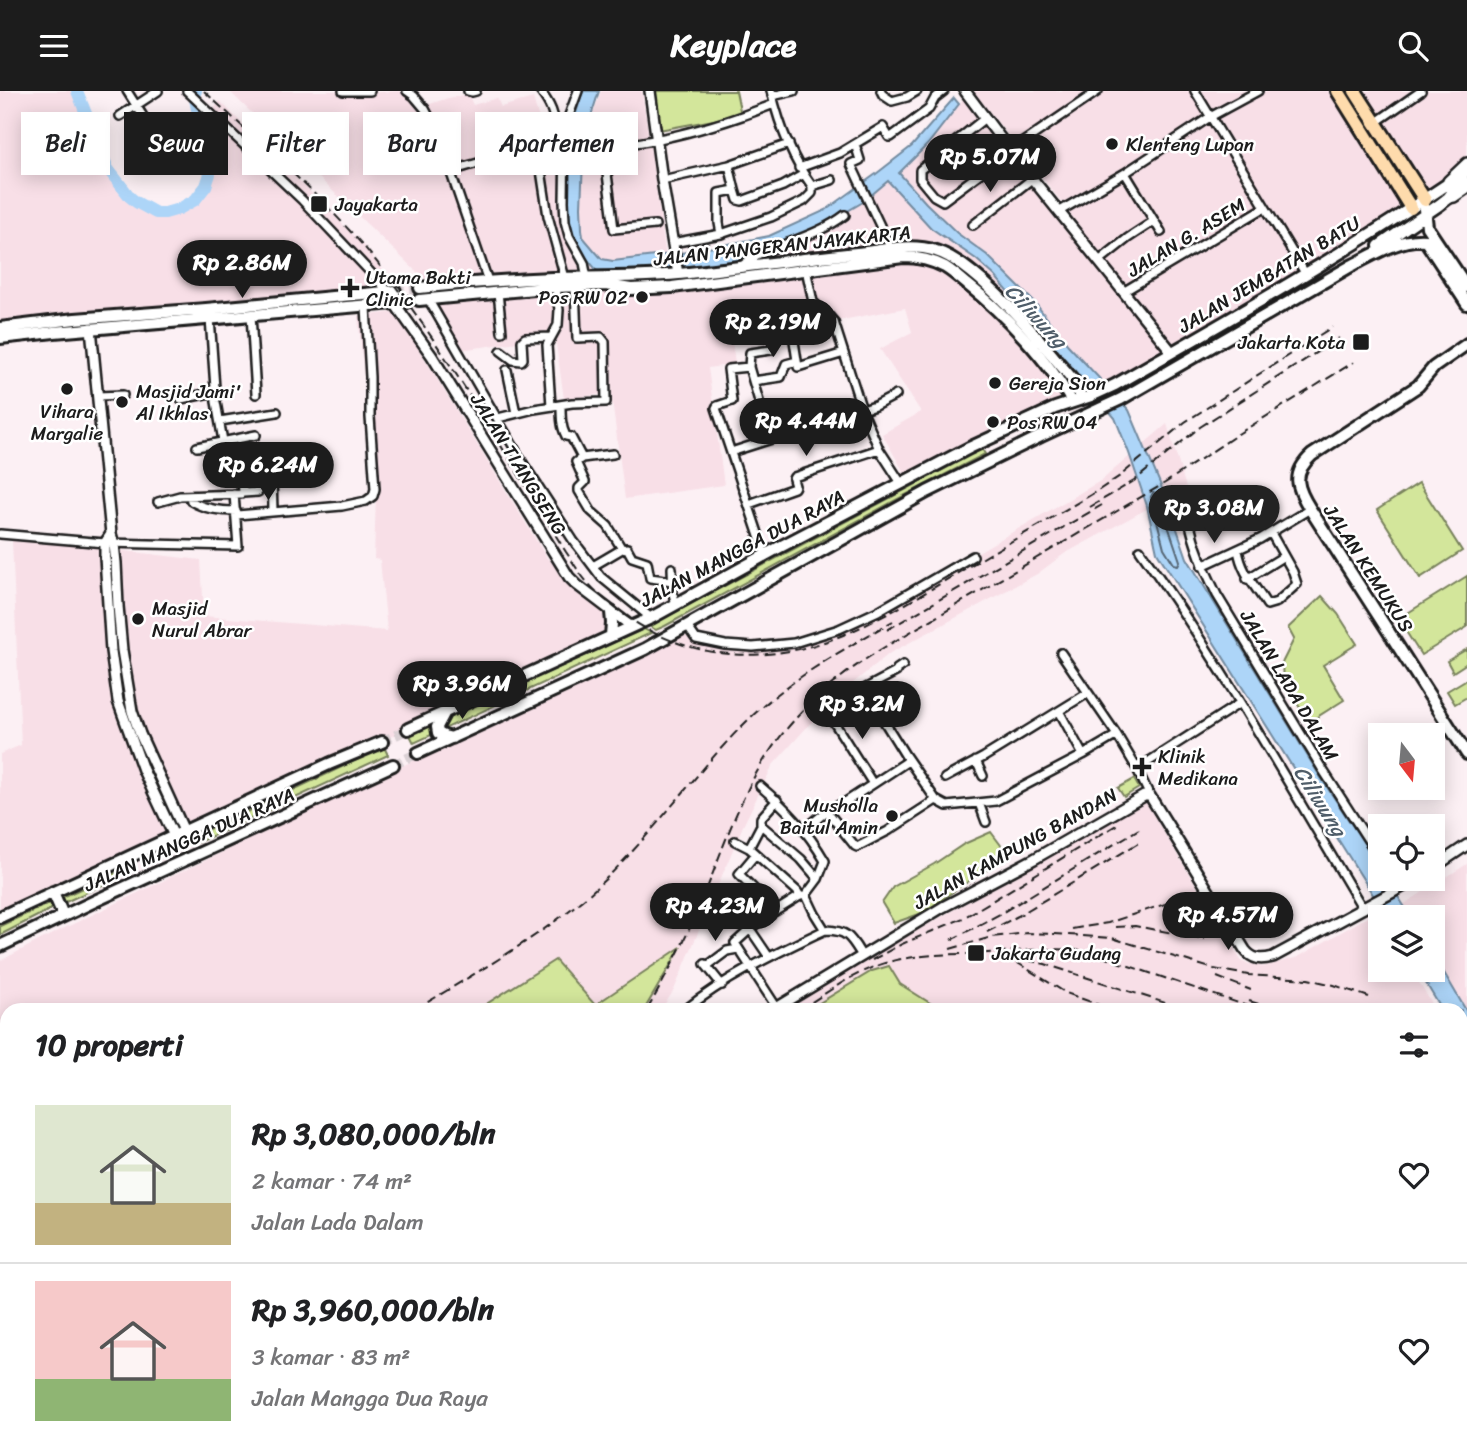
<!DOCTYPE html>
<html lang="id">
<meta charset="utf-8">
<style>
:root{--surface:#fff;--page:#f2f2f2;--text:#202124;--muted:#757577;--line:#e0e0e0;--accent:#1c1c1c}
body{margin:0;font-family:Sriracha,sans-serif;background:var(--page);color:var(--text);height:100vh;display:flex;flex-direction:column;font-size:26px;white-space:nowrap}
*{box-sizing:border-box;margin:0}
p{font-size:23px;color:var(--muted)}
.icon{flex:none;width:38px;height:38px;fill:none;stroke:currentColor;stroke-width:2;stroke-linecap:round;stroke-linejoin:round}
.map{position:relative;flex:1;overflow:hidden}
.panel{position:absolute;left:0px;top:912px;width:1468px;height:450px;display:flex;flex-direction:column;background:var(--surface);border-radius:21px 21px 0 0;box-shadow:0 4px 18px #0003}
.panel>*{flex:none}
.hud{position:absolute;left:21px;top:21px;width:700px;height:63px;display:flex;gap:14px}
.needle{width:46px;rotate:164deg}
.buttons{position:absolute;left:1368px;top:632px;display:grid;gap:14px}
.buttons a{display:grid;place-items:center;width:77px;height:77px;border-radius:0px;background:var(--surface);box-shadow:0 4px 18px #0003;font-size:35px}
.price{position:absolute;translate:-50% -60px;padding:0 16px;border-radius:24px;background:var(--accent);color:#fff;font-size:23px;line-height:46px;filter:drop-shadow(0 2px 4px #0008)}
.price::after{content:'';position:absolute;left:50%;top:42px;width:21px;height:16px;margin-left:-10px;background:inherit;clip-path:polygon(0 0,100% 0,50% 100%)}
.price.active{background:#222;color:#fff}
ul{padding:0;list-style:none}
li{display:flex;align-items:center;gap:21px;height:175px;padding:0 35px}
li+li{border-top:2px solid var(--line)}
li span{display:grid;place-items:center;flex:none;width:196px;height:140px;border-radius:0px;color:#555}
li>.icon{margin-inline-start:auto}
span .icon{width:84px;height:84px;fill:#fffc;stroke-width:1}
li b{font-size:30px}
h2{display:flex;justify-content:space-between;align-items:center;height:84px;padding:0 35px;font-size:30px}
.chip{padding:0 24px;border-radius:0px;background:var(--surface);box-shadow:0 4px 18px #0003;font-size:24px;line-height:63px}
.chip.active{background:var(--accent);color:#fff}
header{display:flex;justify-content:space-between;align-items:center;height:91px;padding:0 35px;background:var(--accent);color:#fff;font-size:32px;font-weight:700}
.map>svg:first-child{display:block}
.built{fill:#f8dfe7}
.green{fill:#d3e69b;stroke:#78815c;stroke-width:2}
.water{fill:#add5f8;stroke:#738ba0;stroke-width:2}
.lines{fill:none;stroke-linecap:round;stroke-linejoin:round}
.shore{stroke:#566674;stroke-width:2}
.river{stroke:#add5f8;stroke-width:12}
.secondary-tunnel{stroke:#dad0d4;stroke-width:10;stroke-dasharray:10 5;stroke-linecap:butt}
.minor-casing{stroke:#1c1c1c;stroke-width:12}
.tertiary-casing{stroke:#1c1c1c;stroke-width:14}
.secondary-casing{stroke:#1c1c1c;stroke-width:16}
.primary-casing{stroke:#1c1c1c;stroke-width:18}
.trunk-casing{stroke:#1c1c1c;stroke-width:18}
.motorway-casing{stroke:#1c1c1c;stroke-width:19}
.minor{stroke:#fff;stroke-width:7}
.tertiary{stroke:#fff;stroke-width:9}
.secondary{stroke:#fff;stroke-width:10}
.primary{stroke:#fedbac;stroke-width:12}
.trunk{stroke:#fedbac;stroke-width:12}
.motorway{stroke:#fedbac;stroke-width:14}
.rail{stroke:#1c1c1c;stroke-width:2;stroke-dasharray:10 5;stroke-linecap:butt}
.poi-dot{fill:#1c1c1c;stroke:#fff;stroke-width:2.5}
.labels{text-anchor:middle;stroke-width:5;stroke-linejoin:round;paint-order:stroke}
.poi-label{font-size:19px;fill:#1c1c1c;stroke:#fff;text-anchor:start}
.street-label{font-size:19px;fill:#1c1c1c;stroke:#fff}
.water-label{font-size:21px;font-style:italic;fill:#4f5d69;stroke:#fff}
</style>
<header><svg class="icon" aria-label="menu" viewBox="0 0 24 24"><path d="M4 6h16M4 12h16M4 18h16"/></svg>Keyplace<svg class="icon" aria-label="search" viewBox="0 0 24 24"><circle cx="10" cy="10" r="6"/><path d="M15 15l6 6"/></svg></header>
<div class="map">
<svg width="1467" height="1361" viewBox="0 0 1467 1361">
<rect width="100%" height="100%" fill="#fcf0f4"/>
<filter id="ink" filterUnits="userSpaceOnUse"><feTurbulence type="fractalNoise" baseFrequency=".0143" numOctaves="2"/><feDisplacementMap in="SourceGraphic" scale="14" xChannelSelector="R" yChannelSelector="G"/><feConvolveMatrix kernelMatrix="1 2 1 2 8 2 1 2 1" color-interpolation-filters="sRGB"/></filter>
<g filter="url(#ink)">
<path class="built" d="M0 0H75L114 93 153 121 179 114 210 92 213 62 206 29 220 10 363 154 398 199 0 236Z
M229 0H348L350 3 398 0 405 1 424 15 448 7 468 3 473 14 497 7 501 16 533 7 544 45 509 59 523 55 585 47 601 0H642L668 179 616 183 491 184 423 187Z
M973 0H1345L1417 113 1082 308 1074 290 984 193 937 160 742 175 862 111 899 82 935 44 967 3 1155 238 1060 109Z
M1359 0H1467V97L1433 118Z
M903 166 933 170 981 203 1062 294 1072 311 908 388 882 343 921 321 880 258 912 241 905 217 732 250 735 273 708 277 724 394 625 408 611 302 564 308 555 246 453 260 428 208 556 196 631 198Z
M396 221 547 467 631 536 184 740 0 826V663L21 654 12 450 73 451 100 457 201 469 204 525 387 540 380 469 374 468 376 403 358 225Z
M1167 333 1187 400 1145 419 1064 463 1037 483 890 562 842 601 807 636 773 674 742 737 674 899 661 919H7V1092L0 1096V870L48 845 679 542 695 549 765 557 839 540 930 489 1102 389Z
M1145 710 1242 871 1263 876 1298 866 1376 821 1381 828V878L1411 879 1436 919H787L864 870Z
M1467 773V921L1433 862V826H1412L1404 813Z
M1461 960 1467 969V1075L1461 1074Z
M1461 1158 1467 1159V1361H1270L1254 1355 1461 1354Z
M7 1169V1354L143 1355 129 1361H0V1174Z
M358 1354H1185L1200 1361H344Z"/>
<path class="green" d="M654 0H736L741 24 659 39Z
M982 358 985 363 896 409 665 535 656 539 649 535Z
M1419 392 1462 460 1420 487 1377 419Z
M1467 485V536L1421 564 1398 528Z
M1322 505 1338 523 1357 553 1323 574 1344 609 1309 631 1283 590 1282 572 1294 548 1288 537Z
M644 538 651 542 414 652 410 644Z
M1467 558V572L1453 581 1447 570Z
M1467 588V606L1455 613 1447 600Z
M384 656 388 664 237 734 234 727Z
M1134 688 1139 697 1124 706 1118 697Z
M227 729 231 737 191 754 188 748Z
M991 741 1009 765 958 797 925 821 894 832 882 812 893 796 934 773 964 753Z
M117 781 120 786 59 814 0 844V835Z
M681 856 644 919H477L555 869 595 914Z
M889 875 900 893 941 919H808L872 880Z"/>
<path class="water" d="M583 0H599L584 47 581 116 582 138 583 146 594 159 602 168 613 170 688 161 769 145 826 119 876 83 912 55 954 7 959 13 928 53 899 82 926 112 957 142 987 164 1035 212 1068 254 1129 319 1167 409 1187 467 1321 687 1381 778V788H1387L1411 826H1387L1157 461 1147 415 1129 362 1115 327 995 185 976 168 931 137 888 90 863 111 810 142 733 171 621 185 599 182 582 162 571 147 566 125V53Z
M1433 863 1467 921V960L1461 950V919H1442L1418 879 1433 878Z
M193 1355H277L264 1361H179Z"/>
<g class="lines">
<path class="shore" d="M1153 402 1157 403 1160 411 1180 470 1178 474 1174 473 1164 457 1151 406Z"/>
<path class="river" d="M77 0 108 78 130 106 136 111 156 122H165L179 118 195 109 206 95 210 83 194 3 196 0"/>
<path class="secondary-tunnel" d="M395 200 420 197
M382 651 408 638
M393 674 418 662"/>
<defs>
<path id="minor" d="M127 0 153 41
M187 0 302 109 389 201
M343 0H370
M407 0 414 5 425 18 433 33 442 56 488 190
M468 0 472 1 476 0
M578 0 568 27 565 46 564 110 565 130 569 145 584 172 587 187
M771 0C779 33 792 68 812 95
M881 0 883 4 892 10 907 6 917 0
M1195 0 1305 182
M772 5 794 0
M120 25 158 0
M985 27 920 79V88L934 105 943 110 1010 60 1098 0
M1375 32 1421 0
M537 53 548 125 565 187
M855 53 860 69 851 73 891 158
M799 77 840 62 883 36 889 46H891L929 18 935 7 944 0
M450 80C470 74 543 56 552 41 559 28 548 10 540 0
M1125 82 1161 141
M662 89 729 74 789 53
M812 95 832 89
M735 99 738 109 742 110 783 95 804 83
M1060 120 1125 82 1210 26 1258 0
M655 134 614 138 604 59 605 57C622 53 641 52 659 48 699 40 736 28 774 13
M973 134 1033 87
M721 143 719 132V102L735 99 729 74
M672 152 721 143 771 126 804 110 812 102V95
M1099 170 1128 147 1154 130
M743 174C754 163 768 160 783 154 804 146 827 138 845 124
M806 178 813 211 828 224 834 231 862 319 879 358 901 392
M498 201 502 241
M1123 201 1264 117
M428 208 523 372 573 449 601 486 651 527
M813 211 805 224 792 237 798 276 844 262
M251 224 256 303
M210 227 216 311 223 350
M501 260 513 269 521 270 523 268 522 250 525 247 551 246
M749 276 770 348
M507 279 516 322
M753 290 781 286 786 273 797 270
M98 305 123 304
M181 308 215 301
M561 314C561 325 561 336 566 345L571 346 582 367 613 363
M551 315 547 254 558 234 559 219 556 196
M498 327 534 318 572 312 606 311 605 251 601 246 577 247 575 195
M220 330 277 321
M197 356 256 344
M731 361 875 315 896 304
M243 366 251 371 255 385H272L273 420
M582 367 576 371 585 391 579 397V400L591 420 608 435 622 458 627 457 632 466 647 471 650 487 673 490
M243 402 258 401V385
M190 405 191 410C204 418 221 420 236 420
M158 411 180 405 241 403 243 401 242 388
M749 413 794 397 795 395 793 388 794 386 879 358
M237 424 342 415 366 410 373 405 375 398 370 326V286L366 216
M1189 428C1194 456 1205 479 1217 504L1321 676 1381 769
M0 443 105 452 238 455 234 403
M1140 459C1222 574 1291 697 1363 818
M1238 459C1242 483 1255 494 1267 514L1277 511 1297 493 1293 481 1271 442
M765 463 716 317 717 315 732 310 728 278 749 276 750 262 771 259 773 255V246L792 242
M593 475 622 458
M1202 475 1260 448 1310 418
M672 477 673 503 676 513
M1247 488 1284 465
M687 535 696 548 725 554 753 556 794 552 839 538 878 520 973 465
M1061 562 1117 644 1136 676 1150 705
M903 574 897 578 896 581 864 598 830 625 873 693 908 670
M864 598 905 664 936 709 947 715 996 710 1083 664 1117 644
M1059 620 1083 664
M976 670 983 685
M1136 676 1148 671 1240 612
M945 687 984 666 1088 602
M760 695C787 718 807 739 825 770L818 788 806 804
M979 712 986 731
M827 720 855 755 857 756 888 740 936 709
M761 734 801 768 818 788
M804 739 827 720 847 710 873 693
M735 750 749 757 797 800 800 805H802
M749 757 761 734V727L777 709
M755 764 739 783 758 802 771 824
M806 804 815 823 825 839
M750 838 769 866
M705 873 722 894
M707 875 727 860 738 858
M777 917 735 852 758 831 800 805
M685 919C727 885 777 862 825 839 848 839 851 847 862 865
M0 1042 7 1058
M0 1139 7 1135
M359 1354 363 1361
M998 1354 1001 1361"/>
<path id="tertiary" d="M650 0 662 89 678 183
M965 0 1010 60 1172 261
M1448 90 1467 72
M1448 107 1454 106 1467 97
M395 213 432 265 569 486 577 494 631 535
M91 237 111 443 114 453 116 472 118 515 122 559 132 620 140 643 184 740
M111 443 105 452V466L111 560 118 610 143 679 174 745
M1433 777 1467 754
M773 919 943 816 1034 768 1144 705H1150L1245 859C1253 869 1261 869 1273 866L1417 788
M791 1354 794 1361
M807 1354 809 1361
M1186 1354 1203 1361
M919 1361 934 1354"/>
<path id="secondary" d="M1425 118 1427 136 1467 196
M1379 155 1439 114 1448 107 1454 99 1467 91
M420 197C464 192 508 189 552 187 594 186 636 187 679 183 738 177 798 168 857 162 883 159 911 152 936 160 972 171 1028 235 1053 265 1059 273 1067 281 1073 289 1077 295 1079 302 1082 308
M419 209 556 196 606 194 631 198 672 196 903 166C918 166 932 169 945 176 953 181 960 187 967 193 1004 222 1049 270 1072 311
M0 237 75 228 206 218 395 200
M0 247 54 241 406 211
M1467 253 1434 276 1418 295 1312 364C1291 383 1297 397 1310 418L1467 663
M611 545 612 532 611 521
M445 621 437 636 438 642 444 645 452 647
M408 638 651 527 778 457 969 357 1055 317 1091 305 1115 294C1234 226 1354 157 1467 80
M418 662 645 558 927 401 1041 345 1121 308 1351 175C1373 164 1399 147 1425 149L1467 213
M53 801 63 824
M0 826 329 673 382 651
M0 855 95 810 393 674"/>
<path id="primary" d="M1338 0 1411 117
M1355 0 1425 109"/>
<path id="trunk" d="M1461 1148 1467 1150
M140 1361 153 1354
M327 1361 340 1354"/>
<path id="motorway" d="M1461 1111 1467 1112
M1461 1123 1467 1124
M172 1357 178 1354
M272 1361 285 1354
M301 1361 314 1354"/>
</defs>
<use href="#minor" class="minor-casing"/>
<use href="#tertiary" class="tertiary-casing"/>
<use href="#secondary" class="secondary-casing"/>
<use href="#primary" class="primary-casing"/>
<use href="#trunk" class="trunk-casing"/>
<use href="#motorway" class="motorway-casing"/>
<use href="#minor" class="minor"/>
<use href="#tertiary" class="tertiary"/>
<use href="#secondary" class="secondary"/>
<use href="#primary" class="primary"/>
<use href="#trunk" class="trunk"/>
<use href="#motorway" class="motorway"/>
<path class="rail" d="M204 0C267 59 335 116 387 184 454 272 508 368 566 461 573 471 579 482 587 491 652 561 741 581 830 549 875 533 925 502 966 477 1010 451 1055 425 1099 399L1120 385 1185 331 1332 236
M1090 416 1134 390 1200 336 1339 247
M887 539 1102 414
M1115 836 1135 835 1205 848
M1072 838 1108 832 1189 805
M987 841 1018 825 1140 751
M951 849 1000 823 1139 738
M950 858 992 846 1027 842 1055 843 1112 847 1214 878 1248 884 1308 888 1334 894 1369 906
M1012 866 1045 873 1187 919
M872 869 902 853 961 828 992 810 1118 733
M1016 871 1066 902 1113 919
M1217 886 1251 899
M1249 910 1275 918
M415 919C473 883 536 849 588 804 648 752 692 684 749 628 791 587 843 559 893 530
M647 919C669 881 687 845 704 805 723 757 741 702 770 660 798 618 841 583 883 557L1165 392 1238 343 1354 271
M799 919C827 902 854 881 885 872 918 862 954 864 988 862 1020 860 1053 856 1085 860L1259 919
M1461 1067 1467 1068
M0 1187 7 1182
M0 1243 7 1244"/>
</g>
</g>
<g class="poi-dot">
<circle cx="1112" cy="53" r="7"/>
<rect x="310" y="104" width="18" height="18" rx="3.5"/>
<path d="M346.5 186.5h7v7h7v7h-7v7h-7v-7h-7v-7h7z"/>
<circle cx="642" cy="206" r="7"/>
<rect x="1352" y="242" width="18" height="18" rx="3.5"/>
<circle cx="995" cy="292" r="7"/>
<circle cx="67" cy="298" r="7"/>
<circle cx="122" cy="311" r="7"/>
<circle cx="993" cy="331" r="7"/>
<circle cx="138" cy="528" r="7"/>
<path d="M1138.5 665.5h7v7h7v7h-7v7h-7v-7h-7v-7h7z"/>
<circle cx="892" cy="725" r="7"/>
<rect x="967" y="853" width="18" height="18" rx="3.5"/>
</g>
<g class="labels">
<g class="poi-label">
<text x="1126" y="60">Klenteng Lupan</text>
<text x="335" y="120">Jayakarta</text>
<text x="366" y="193">Utama Bakti<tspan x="366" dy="22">Clinic</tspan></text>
<text x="628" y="213" text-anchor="end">Pos RW 02</text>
<text x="1345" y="258" text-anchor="end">Jakarta Kota</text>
<text x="1009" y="299">Gereja Sion</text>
<text x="136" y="307">Masjid Jami'<tspan x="136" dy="22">Al Ikhlas</tspan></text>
<text x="67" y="327" text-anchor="middle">Vihara<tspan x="67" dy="22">Margalie</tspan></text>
<text x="1007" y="338">Pos RW 04</text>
<text x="152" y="524">Masjid<tspan x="152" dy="22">Nurul Abrar</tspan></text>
<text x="1158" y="672">Klinik<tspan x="1158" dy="22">Medikana</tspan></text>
<text x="878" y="721" text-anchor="end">Musholla<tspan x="878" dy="22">Baitul Amin</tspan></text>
<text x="992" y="869">Jakarta Gudang</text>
</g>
<g class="street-label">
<text transform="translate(1186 146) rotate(-31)" y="7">JALAN G. ASEM</text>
<text transform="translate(782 154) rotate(-6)" y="7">JALAN PANGERAN JAYAKARTA</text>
<text transform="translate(1269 183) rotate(-31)" y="7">JALAN JEMBATAN BATU</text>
<text transform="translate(519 373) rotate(58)" y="7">JALAN TIANGSENG</text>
<text transform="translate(742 457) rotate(-28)" y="7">JALAN MANGGA DUA RAYA</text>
<text transform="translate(1369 477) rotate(57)" y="7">JALAN KEMUKUS</text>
<text transform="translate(1290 594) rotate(59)" y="7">JALAN LADA DALAM</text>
<text transform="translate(189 748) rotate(-24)" y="7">JALAN MANGGA DUA RAYA</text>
<text transform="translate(1015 757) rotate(-29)" y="7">JALAN KAMPUNG BANDAN</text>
</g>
<g class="water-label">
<text transform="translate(1036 225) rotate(47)" y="7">Ciliwung</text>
<text transform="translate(1320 710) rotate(58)" y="7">Ciliwung</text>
</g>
</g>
</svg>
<div class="buttons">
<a><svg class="needle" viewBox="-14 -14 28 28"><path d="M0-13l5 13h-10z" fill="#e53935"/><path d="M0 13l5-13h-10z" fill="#757577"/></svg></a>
<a><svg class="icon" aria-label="locate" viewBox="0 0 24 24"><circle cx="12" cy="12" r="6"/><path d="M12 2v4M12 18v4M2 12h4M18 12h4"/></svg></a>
<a><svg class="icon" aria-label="layers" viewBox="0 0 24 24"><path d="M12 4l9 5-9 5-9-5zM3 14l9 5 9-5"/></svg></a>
</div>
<b class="price" style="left:990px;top:103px">Rp 5.07M</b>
<b class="price" style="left:242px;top:209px">Rp 2.86M</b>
<b class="price" style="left:773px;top:268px">Rp 2.19M</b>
<b class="price" style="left:806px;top:367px">Rp 4.44M</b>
<b class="price" style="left:268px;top:411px">Rp 6.24M</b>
<b class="price active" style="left:1214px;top:454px">Rp 3.08M</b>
<b class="price" style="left:462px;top:630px">Rp 3.96M</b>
<b class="price" style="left:862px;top:650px">Rp 3.2M</b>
<b class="price" style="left:715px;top:852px">Rp 4.23M</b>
<b class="price" style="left:1228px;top:861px">Rp 4.57M</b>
<div class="hud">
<a class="chip">Beli</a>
<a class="chip active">Sewa</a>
<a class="chip">Filter</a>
<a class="chip">Baru</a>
<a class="chip">Apartemen</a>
</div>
<section class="panel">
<h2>10 properti<svg class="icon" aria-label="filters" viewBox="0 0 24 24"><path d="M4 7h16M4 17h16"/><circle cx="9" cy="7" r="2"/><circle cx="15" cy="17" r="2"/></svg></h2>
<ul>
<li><span style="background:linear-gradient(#dfe7d0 70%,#c2b280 0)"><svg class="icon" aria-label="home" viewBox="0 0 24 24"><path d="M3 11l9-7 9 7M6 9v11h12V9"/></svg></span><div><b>Rp 3,080,000/bln</b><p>2 kamar · 74 m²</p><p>Jalan Lada Dalam</p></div><svg class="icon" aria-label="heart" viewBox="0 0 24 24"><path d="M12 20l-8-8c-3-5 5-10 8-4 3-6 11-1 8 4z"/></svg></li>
<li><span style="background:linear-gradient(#f6c9c9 70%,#8fb573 0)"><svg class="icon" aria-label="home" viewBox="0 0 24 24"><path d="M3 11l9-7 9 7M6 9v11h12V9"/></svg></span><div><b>Rp 3,960,000/bln</b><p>3 kamar · 83 m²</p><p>Jalan Mangga Dua Raya</p></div><svg class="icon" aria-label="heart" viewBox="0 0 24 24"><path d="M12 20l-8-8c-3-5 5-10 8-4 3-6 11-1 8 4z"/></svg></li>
</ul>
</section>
</div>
